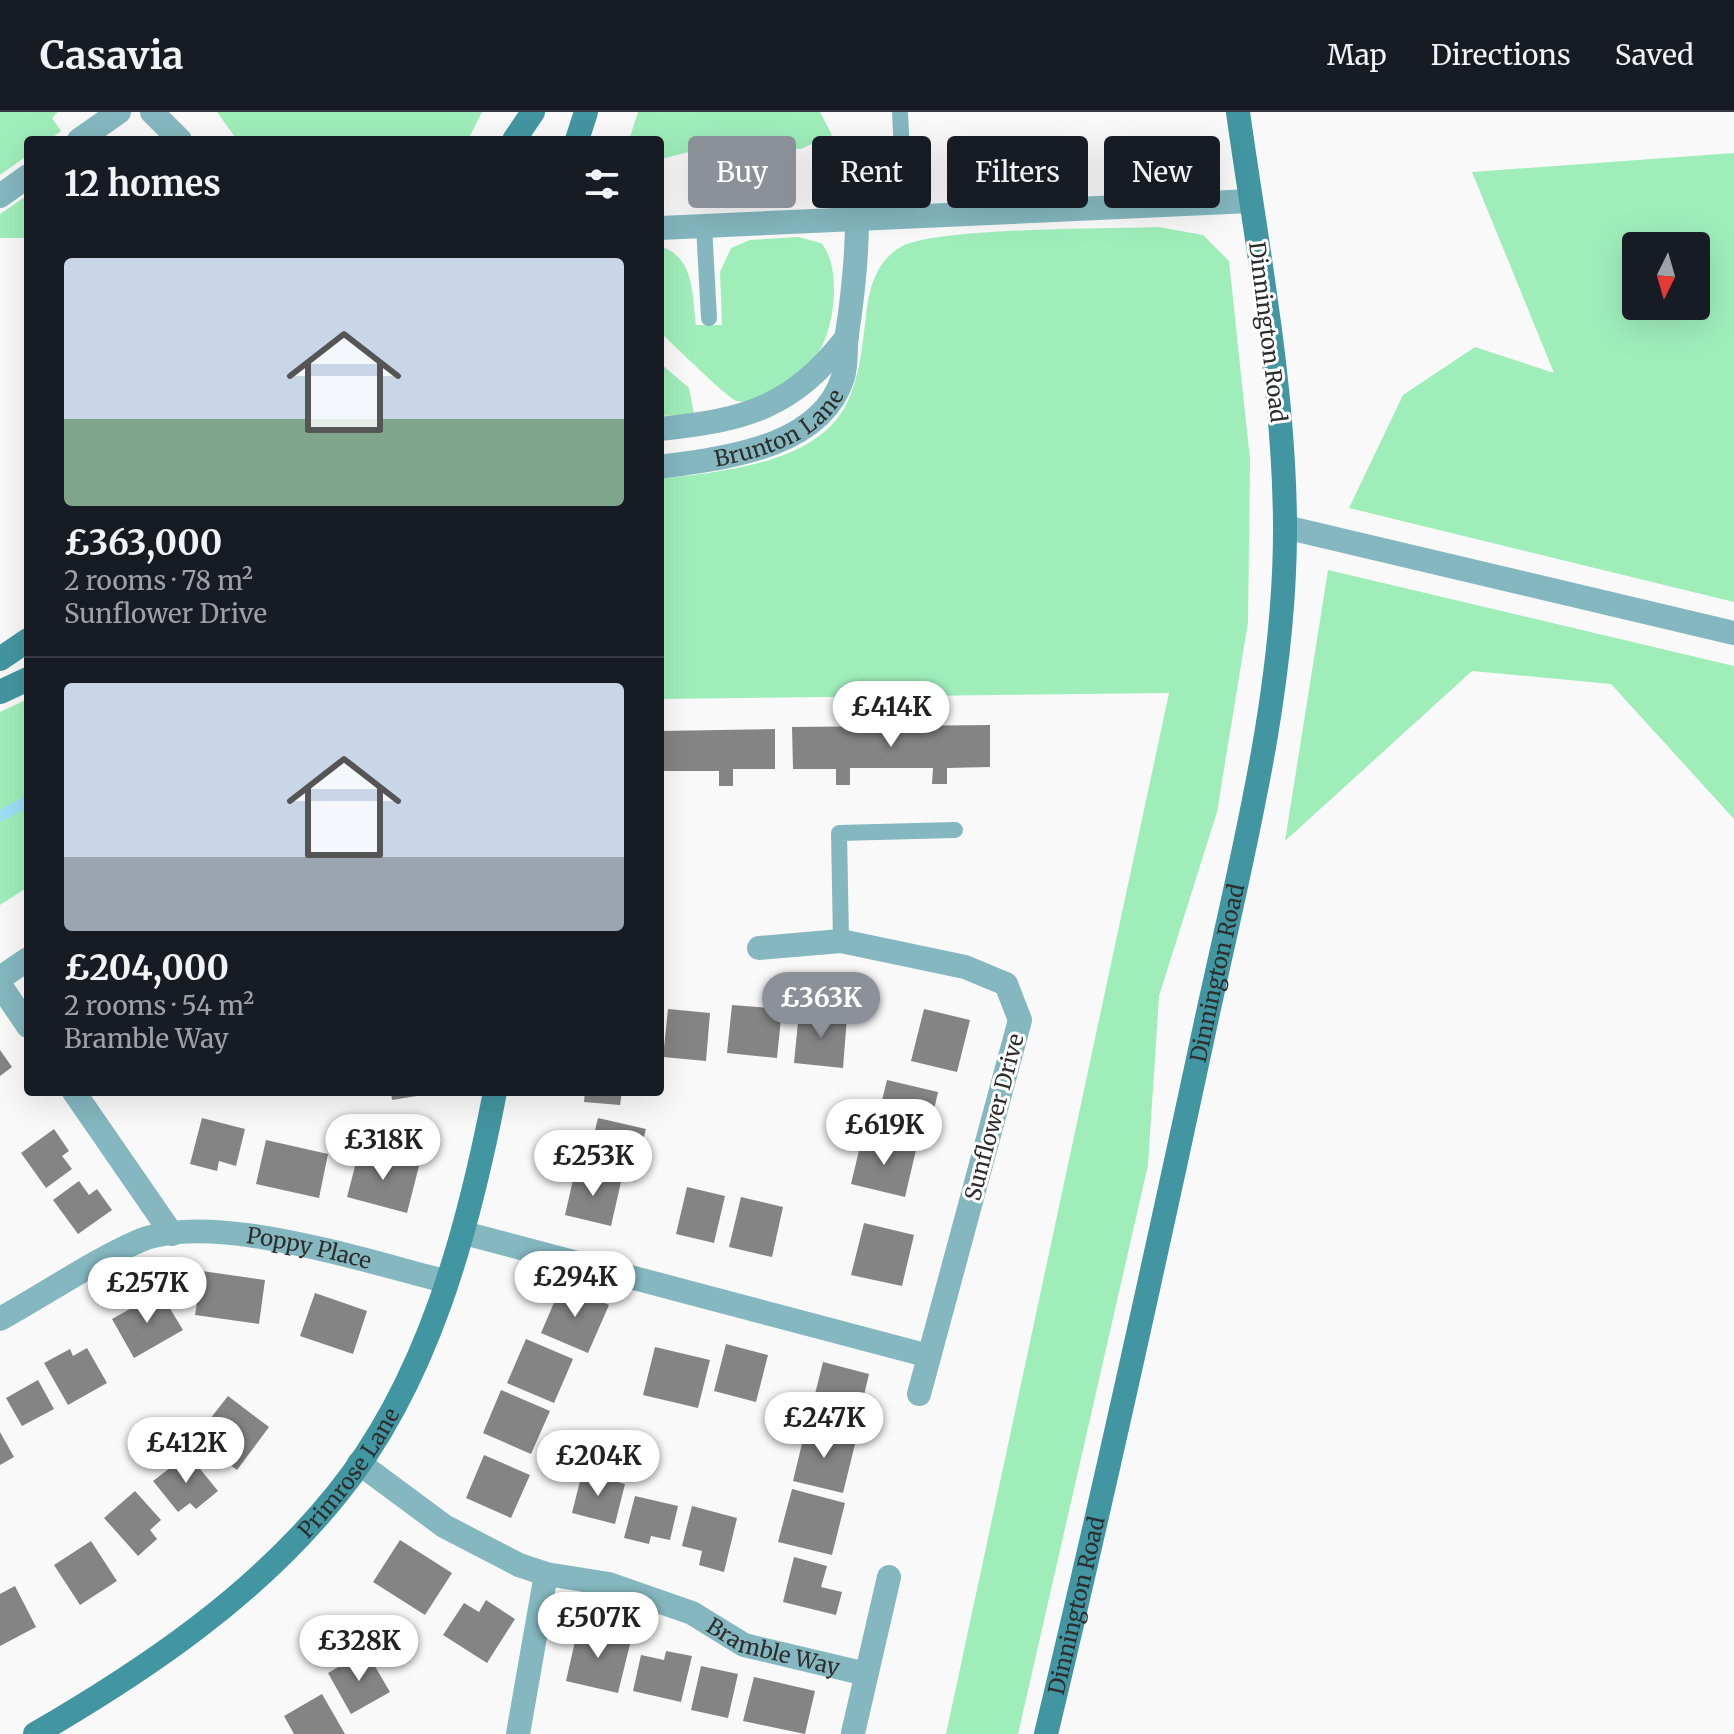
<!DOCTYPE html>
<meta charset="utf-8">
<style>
:root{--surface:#171b24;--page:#242831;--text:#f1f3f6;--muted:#9ea1a6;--line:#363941;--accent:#8c9099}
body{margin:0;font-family:Merriweather,serif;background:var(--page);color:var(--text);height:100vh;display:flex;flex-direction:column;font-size:30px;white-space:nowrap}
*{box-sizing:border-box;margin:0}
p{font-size:26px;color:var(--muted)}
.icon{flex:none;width:44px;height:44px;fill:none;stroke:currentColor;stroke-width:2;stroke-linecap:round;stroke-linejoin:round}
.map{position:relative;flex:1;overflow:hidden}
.drawer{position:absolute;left:24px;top:24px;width:640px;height:960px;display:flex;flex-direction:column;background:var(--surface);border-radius:8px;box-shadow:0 8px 32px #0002}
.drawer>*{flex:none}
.top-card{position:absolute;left:688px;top:24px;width:760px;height:72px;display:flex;gap:16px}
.needle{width:52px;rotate:185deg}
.fabs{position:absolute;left:1622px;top:120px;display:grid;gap:16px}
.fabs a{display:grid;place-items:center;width:88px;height:88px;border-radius:8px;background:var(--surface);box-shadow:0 8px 32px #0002;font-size:40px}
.price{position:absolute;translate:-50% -68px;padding:0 18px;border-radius:28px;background:#fff;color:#222;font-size:26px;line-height:52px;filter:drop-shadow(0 2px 4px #0008)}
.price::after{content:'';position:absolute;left:50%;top:48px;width:24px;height:18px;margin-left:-12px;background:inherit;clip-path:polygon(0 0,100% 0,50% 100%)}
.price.current{background:var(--accent);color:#fff}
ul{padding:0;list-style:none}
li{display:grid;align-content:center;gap:16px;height:424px;padding:0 40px}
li+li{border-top:2px solid var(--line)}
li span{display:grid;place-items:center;height:248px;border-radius:8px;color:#555}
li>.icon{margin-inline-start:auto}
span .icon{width:144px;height:144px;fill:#fffc;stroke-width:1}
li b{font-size:34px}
h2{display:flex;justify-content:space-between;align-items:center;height:96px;padding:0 40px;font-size:34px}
.chip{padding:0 28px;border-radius:8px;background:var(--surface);box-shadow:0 8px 32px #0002;font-size:28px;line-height:72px}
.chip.current{background:var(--accent);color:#fff}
header{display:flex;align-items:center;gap:48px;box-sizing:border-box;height:112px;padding:0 40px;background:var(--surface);border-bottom:2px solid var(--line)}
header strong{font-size:38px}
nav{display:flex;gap:44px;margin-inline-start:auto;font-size:28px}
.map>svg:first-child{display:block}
.green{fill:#9feeba;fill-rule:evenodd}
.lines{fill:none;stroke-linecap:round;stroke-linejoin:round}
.stream{stroke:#9edef6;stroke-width:11}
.building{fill:#858484}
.lane{stroke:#84b7bf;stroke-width:16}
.street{stroke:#84b7bf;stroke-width:24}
.secondary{stroke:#4296a1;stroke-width:24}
.labels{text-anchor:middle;stroke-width:6;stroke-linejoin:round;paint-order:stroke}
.street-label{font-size:22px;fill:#2d2d2d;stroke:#fff}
</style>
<header>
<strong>Casavia</strong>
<nav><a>Map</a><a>Directions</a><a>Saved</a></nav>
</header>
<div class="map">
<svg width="1734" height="1622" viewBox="0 0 1734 1622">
<rect width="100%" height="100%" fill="#f9f9fa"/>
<path class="green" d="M0 0H58L52 6 61 19 49 28H28V43L0 63Z
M217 0H482L468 28H237Z
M638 0H820L832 23 801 37 713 34 661 47 660 28H629Z
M1734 41V490L1349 396 1403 283 1475 235 1554 261 1472 60ZM1636 134H1696V194H1636Z
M28 83V126H0V102Z
M1159 115 1203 123 1229 149 1250 348 1248 510 1217 700 1159 884 1148 1053 1018 1622H946L1169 581 660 587V367C718 360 815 353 846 293 860 265 862 235 866 204 869 178 875 151 899 136 930 115 1111 117 1159 115Z
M798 125 821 131C842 154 835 216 818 241 807 259 757 294 737 289 729 288 672 231 660 220V134C695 145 692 183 696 213H722L720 160 731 136 750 128Z
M660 251 689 276 694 302 660 304Z
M1328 458 1734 554V707L1611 572 1472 559 1285 729Z
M28 587V775L0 793V600Z"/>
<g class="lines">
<path class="stream" d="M0 704 28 689"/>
</g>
<path class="building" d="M990 613V655L947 656V672H932L933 656H850V673H836V657H793L792 615Z
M775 617V657H733V674H719V659H660V619Z
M732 893 782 897 777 946 727 941Z
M668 897 710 901 706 949 663 945Z
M924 897 970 908 957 960 911 949Z
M799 900 847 905 843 956 794 951Z
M0 938 12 955 0 964Z
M887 968 938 980 927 1029 875 1017Z
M391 980H429V982L392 988Z
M585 980H622L620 993 584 990Z
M202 1006 245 1017 236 1054 219 1049 217 1059 190 1052Z
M598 1006 646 1017 635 1059 588 1047Z
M54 1017 69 1039 62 1044 72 1057 46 1076 21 1041Z
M862 1026 916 1038 905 1085 851 1072Z
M266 1028 328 1042 319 1086 256 1072Z
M359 1039 419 1054 407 1101 347 1085Z
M575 1059 621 1070 611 1114 565 1103Z
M79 1069 89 1083 97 1077 112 1098 78 1122 53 1088Z
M687 1075 725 1084 714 1131 676 1122Z
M741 1085 783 1095 772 1145 729 1135Z
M864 1111 914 1123 902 1174 851 1163Z
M202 1159 265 1168 259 1212 195 1203Z
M562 1172 609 1193 588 1241 541 1221Z
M160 1180 183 1218 134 1246 112 1207Z
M315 1181 367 1199 353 1242 300 1224Z
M526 1227 573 1247 554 1291 507 1271Z
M726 1232 768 1243 756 1290 714 1279Z
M655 1235 710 1248 698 1296 643 1283Z
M87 1236 107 1271 68 1293 44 1251 70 1237 73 1244Z
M823 1250 869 1262 856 1317 809 1306Z
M38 1268 54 1297 22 1314 6 1286Z
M501 1278 550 1299 531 1342 483 1321Z
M228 1284 269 1315 237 1358 195 1326Z
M806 1315 856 1328 843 1381 793 1369Z
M0 1320 14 1345 0 1353Z
M188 1342 218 1379 196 1397 190 1391 178 1400 153 1369Z
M484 1343 530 1363 511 1406 466 1386Z
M582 1361 625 1372 615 1412 572 1401Z
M792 1377 845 1391 832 1443 778 1430Z
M135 1379 161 1408 150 1418 157 1427 138 1444 104 1406Z
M635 1384 678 1394 670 1428 651 1424 649 1432 624 1426Z
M692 1394 737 1406 724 1460 699 1453 702 1439 682 1434Z
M400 1428 452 1461 425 1503 373 1470Z
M91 1429 117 1469 80 1493 54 1453Z
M794 1445 827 1454 821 1475 842 1480 836 1503 783 1490Z
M15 1474 36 1515 0 1534V1482Z
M486 1488 515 1507 487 1551 443 1523 464 1491 479 1500Z
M578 1516 631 1528 618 1581 566 1569Z
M366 1539 390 1580 351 1602 328 1561Z
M666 1539 692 1544 681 1590 633 1579 641 1543 664 1548Z
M701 1554 738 1562 728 1606 691 1598Z
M754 1565 815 1579 805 1622 743 1609Z
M322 1582 345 1622H294L284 1604Z"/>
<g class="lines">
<path class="lane" d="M900 0 905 104
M704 114 709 206
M841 829 839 721 955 718"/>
<g class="street">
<path d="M152 0 180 28"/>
<path d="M79 28 119 0"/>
<path d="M0 84 28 64"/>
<path d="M660 116 1251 89"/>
<path d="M660 317C746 308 792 296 847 225"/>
<path id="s1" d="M660 355C722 346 821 337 843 265 847 251 845 236 847 222 853 183 857 145 857 106"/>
<path d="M1285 415 1734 521"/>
<path d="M759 836 841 829 965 855 1006 872 1020 908 919 1282"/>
<path d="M0 866 28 847"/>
<path d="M0 873 28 914"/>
<path d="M74 980 172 1122"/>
<path d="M464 1121 929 1244"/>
<path id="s2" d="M0 1207C46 1182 91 1150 139 1129 212 1098 367 1150 445 1169"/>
<path id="s3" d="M359 1351 444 1414 519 1453 546 1462 609 1472 692 1501 744 1533 866 1562"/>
<path d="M853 1621 889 1465"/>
<path d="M518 1622 546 1462"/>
</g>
<g class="secondary">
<path d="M514 28 533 0"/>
<path d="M577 28 586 0"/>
<path d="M0 547 28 528"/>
<path d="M0 580 28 567"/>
<path id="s4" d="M35 1622C147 1557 256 1483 337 1382 428 1270 468 1119 495 980"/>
<path id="s5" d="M1046 1622C1103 1385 1155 1148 1206 910 1241 748 1286 579 1285 412 1284 273 1257 136 1238 0"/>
</g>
</g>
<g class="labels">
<g class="street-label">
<text transform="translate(1268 220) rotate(83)" y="8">Dinnington Road</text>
<text dy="8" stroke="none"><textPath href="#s1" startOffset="128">Brunton Lane</textPath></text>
<text dy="8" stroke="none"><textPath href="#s5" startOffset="780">Dinnington Road</textPath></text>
<text transform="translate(994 1005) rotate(-75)" y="8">Sunflower Drive</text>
<text dy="8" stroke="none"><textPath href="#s2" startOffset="332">Poppy Place</textPath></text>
<text dy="8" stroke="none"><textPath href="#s4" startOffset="412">Primrose Lane</textPath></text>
<text dy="8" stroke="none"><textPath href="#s5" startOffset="132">Dinnington Road</textPath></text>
<text dy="8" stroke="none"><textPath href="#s3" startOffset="460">Bramble Way</textPath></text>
</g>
</g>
</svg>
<div class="fabs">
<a><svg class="needle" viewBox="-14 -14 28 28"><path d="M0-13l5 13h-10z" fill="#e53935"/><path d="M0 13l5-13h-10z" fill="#9ea1a6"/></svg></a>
</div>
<b class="price" style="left:891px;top:637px">£414K</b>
<b class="price current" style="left:821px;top:928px">£363K</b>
<b class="price" style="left:884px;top:1055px">£619K</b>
<b class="price" style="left:383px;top:1070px">£318K</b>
<b class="price" style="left:593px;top:1086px">£253K</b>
<b class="price" style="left:575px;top:1207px">£294K</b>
<b class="price" style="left:147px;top:1213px">£257K</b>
<b class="price" style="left:824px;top:1348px">£247K</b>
<b class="price" style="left:186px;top:1373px">£412K</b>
<b class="price" style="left:598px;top:1386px">£204K</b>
<b class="price" style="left:598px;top:1548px">£507K</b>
<b class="price" style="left:359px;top:1571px">£328K</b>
<div class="top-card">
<a class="chip current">Buy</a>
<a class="chip">Rent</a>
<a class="chip">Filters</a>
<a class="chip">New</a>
</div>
<section class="drawer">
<h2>12 homes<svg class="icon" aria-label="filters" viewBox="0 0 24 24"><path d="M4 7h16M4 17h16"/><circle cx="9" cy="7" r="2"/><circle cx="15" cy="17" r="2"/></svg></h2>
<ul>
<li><span style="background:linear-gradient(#c9d6e8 65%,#7fa58c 0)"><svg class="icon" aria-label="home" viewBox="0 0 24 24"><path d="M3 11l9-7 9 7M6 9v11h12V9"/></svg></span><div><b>£363,000</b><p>2 rooms · 78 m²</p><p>Sunflower Drive</p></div></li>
<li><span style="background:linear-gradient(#c9d6e8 70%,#9aa5b1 0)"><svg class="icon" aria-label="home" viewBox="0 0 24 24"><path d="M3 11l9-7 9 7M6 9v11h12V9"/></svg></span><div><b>£204,000</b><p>2 rooms · 54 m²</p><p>Bramble Way</p></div></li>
</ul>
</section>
</div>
